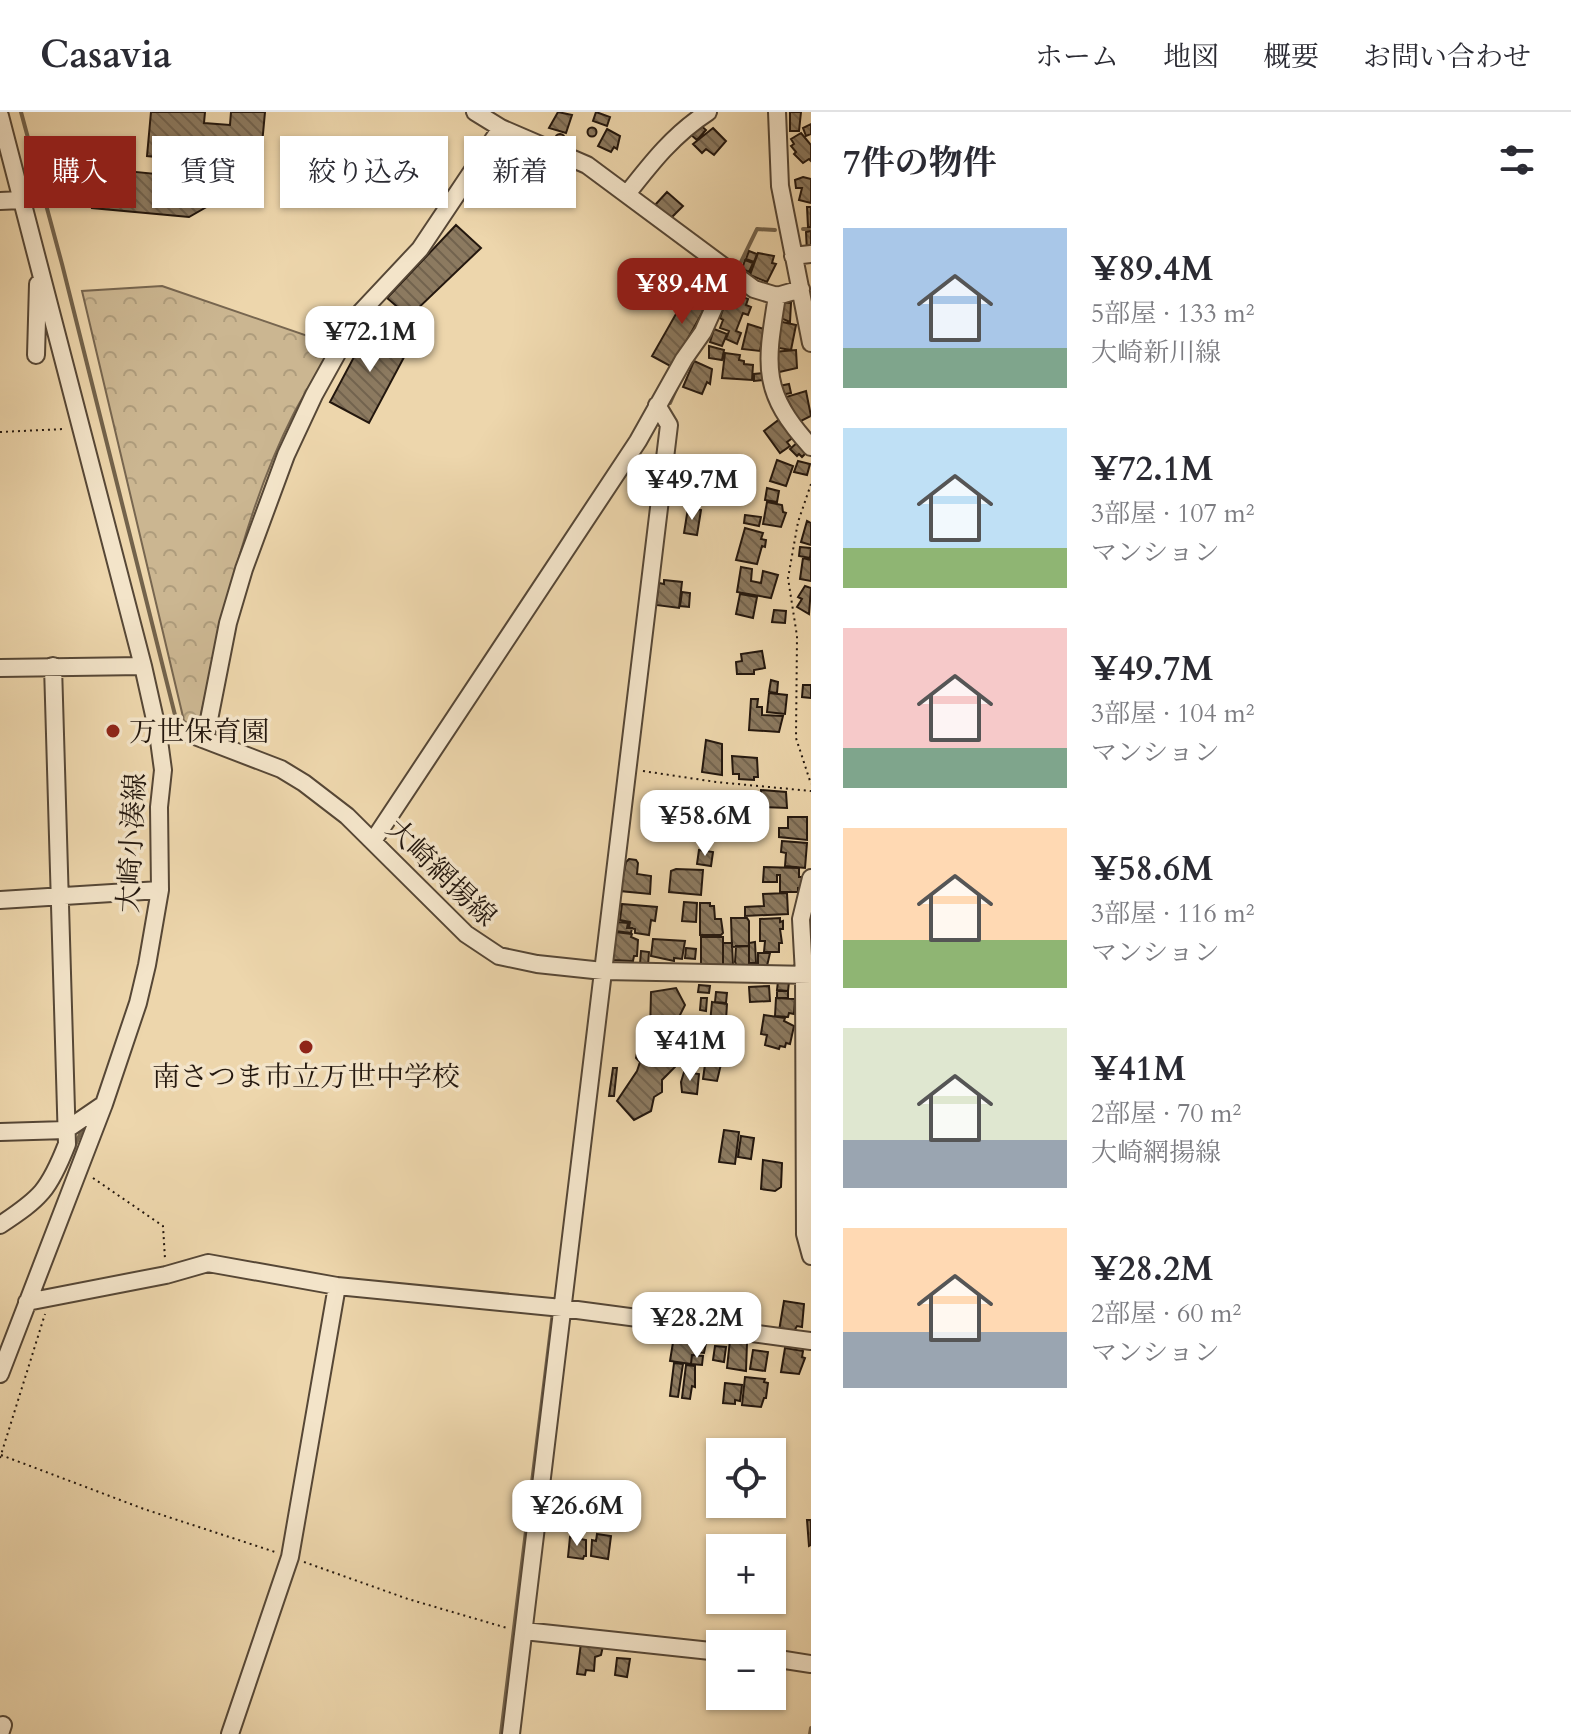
<!DOCTYPE html>
<html lang="ja">
<meta charset="utf-8">
<style>
:root{--surface:#fff;--page:#f7f7f7;--text:#2b2b33;--muted:#7c7c81;--line:#e1e1e2;--accent:#8f2418}
body{margin:0;font-family:Cardo,"Noto Serif JP",serif;background:var(--page);color:var(--text);height:100vh;display:flex;flex-direction:column;font-size:30px;white-space:nowrap}
*{box-sizing:border-box;margin:0}
p{font-size:26px;color:var(--muted)}
.icon{flex:none;width:44px;height:44px;fill:none;stroke:currentColor;stroke-width:2;stroke-linecap:round;stroke-linejoin:round}
.map{position:relative;flex:1;overflow:hidden}
.sheet{display:flex;flex-direction:column;background:var(--surface);width:760px}
.sheet>*{flex:none}
.top-card{position:absolute;left:24px;top:24px;width:666px;height:72px;display:flex;gap:16px}
.fabs{position:absolute;left:706px;top:1326px;display:grid;gap:16px}
.fabs a{display:grid;place-items:center;width:80px;height:80px;border-radius:0px;background:var(--surface);box-shadow:0 2px 6px #0004;font-size:40px}
.price{position:absolute;translate:-50% -68px;padding:0 18px;border-radius:16px;background:#fff;color:#222;font-size:26px;line-height:52px;filter:drop-shadow(0 2px 4px #0008)}
.price::after{content:'';position:absolute;left:50%;top:48px;width:24px;height:18px;margin-left:-12px;background:inherit;clip-path:polygon(0 0,100% 0,50% 100%)}
.price.on{background:var(--accent);color:#fff}
ul{padding:0;list-style:none}
li{display:flex;align-items:center;gap:24px;height:200px;padding:0 32px}
li span{display:grid;place-items:center;flex:none;width:224px;height:160px;border-radius:0px;color:#555}
li>.icon{margin-inline-start:auto}
span .icon{width:96px;height:96px;fill:#fffc;stroke-width:1}
li b{font-size:34px}
h2{display:flex;justify-content:space-between;align-items:center;height:96px;padding:0 32px;font-size:34px}
.tag{padding:0 28px;border-radius:0px;background:var(--surface);box-shadow:0 2px 6px #0004;font-size:28px;line-height:72px}
.tag.on{background:var(--accent);color:#fff}
header{display:flex;align-items:center;gap:48px;box-sizing:border-box;height:112px;padding:0 40px;background:var(--surface);border-bottom:2px solid var(--line)}
header strong{font-size:38px}
nav{display:flex;gap:44px;margin-inline-start:auto;font-size:28px}
main{display:flex;flex:1;min-height:0}
.map>svg:first-child{display:block}
.park{fill:url(#park-crowns);stroke:#776650;stroke-width:2}
.lines{fill:none;stroke-linecap:round;stroke-linejoin:round}
.stream{stroke:#73634c;stroke-width:4}
.building{fill:url(#building-back-hatch);stroke:#23170e;stroke-width:2}
.minor-casing{stroke:#564736;stroke-width:20}
.path{stroke:#23170e;stroke-width:2;stroke-dasharray:2 4;stroke-linecap:butt}
.minor{stroke:#f3e4c9;stroke-width:16}
.poi-dot{fill:#8f2418;stroke:#f3e4c9;stroke-width:3}
.labels{text-anchor:middle;stroke-width:7;stroke-linejoin:round;paint-order:stroke}
.poi-label{font-size:28px;fill:#23170e;stroke:#f3e4c9;text-anchor:start}
.street-label{font-size:28px;fill:#23170e;stroke:#f3e4c9}
</style>
<header>
<strong>Casavia</strong>
<nav><a>ホーム</a><a>地図</a><a>概要</a><a>お問い合わせ</a></nav>
</header>
<main>
<div class="map">
<svg width="811" height="1622" viewBox="0 0 811 1622">
<defs>
<pattern id="park-crowns" width="20" height="18" patternUnits="userSpaceOnUse" patternTransform="scale(2)"><rect width="20" height="18" fill="#cbb691"/><path d="M2 6a3 3 0 1 1 6 0M12 15a3 3 0 1 1 6 0" fill="none" stroke="#ae9c7c"/></pattern>
<pattern id="building-back-hatch" width="6" height="6" patternUnits="userSpaceOnUse" patternTransform="scale(2)"><rect width="6" height="6" fill="#8c7a60"/><path d="M-1 5l2 2M0 0l6 6M5-1l2 2" fill="none" stroke="#72634e"/></pattern>
</defs>
<rect width="100%" height="100%" fill="#edd6ac"/>
<filter id="stains"><feTurbulence type="fractalNoise" baseFrequency=".0025" numOctaves="4"/><feColorMatrix values="0 0 0 0 .2 0 0 0 0 .09 0 0 0 0 .02 0 0 0 .5 -.17"/></filter>
<radialGradient id="worn" r=".72"><stop offset=".6" stop-color="#630" stop-opacity="0"/><stop offset="1" stop-color="#630" stop-opacity=".3"/></radialGradient>
<path class="park" d="M162 174 334 233C321 255 306 278 294 301 244 399 222 509 198 616L184 609 82 179Z"/>
<g class="lines">
<path class="stream" d="M21 0 62 152 177 611
M803 117H811
M739 154 757 117 775 118
M670 291 677 275
M58 1070 82 1018
M29 1102 43 1090
M501 1622 553 1200
M810 1622 811 1616"/>
</g>
<path class="building" d="M151 0H205L204 11 230 13 231 0H265L259 65 189 105 92 96 96 56 176 64 177 47 147 44Z
M558 0 572 3 566 21 549 16Z
M596 0 610 5 607 14 593 9Z
M790 0H801L799 19H790Z
M699 12 706 18 697 28 690 22Z
M811 12V22L806 24 803 16Z
M587.5 20a4.5 4.5 0 1 1 9 0a4.5 4.5 0 1 1-9 0Z
M713 16 726 29 714 43 706 37 702 41 693 32Z
M607 17 620 24 617 37 614 35 611 40 598 34Z
M801 21 811 33V49L809 47 803 51 794 42 796 40 791 34 794 32 791 27Z
M555 27a5 5 0 1 1 10 0a5 5 0 1 1-10 0Z
M803 65 811 67V91L799 88 802 76H796L795 68Z
M667 80 683 94 670 107 655 93Z
M807 95H811V115H808Z
M456 113 481 136 409 205 387 186Z
M811 119V139L807 140 806 120Z
M749 139 757 142 754 150 746 147Z
M758 141 774 144 772 151 776 152 767 170 750 163Z
M745 148 753 151 749 160 742 157Z
M693 172 712 183 672 255 652 244Z
M733 172 739 174 731 190 727 188Z
M735 182 748 187 746 193 751 195 748 203 743 201 736 219 741 221 737 232 726 227 729 219 720 216 723 208 720 206 726 188 731 190Z
M781 190 791 191 790 210 778 205Z
M778 209 796 213 791 238 773 235Z
M748 212 764 217 760 239 742 237Z
M371 213 410 234 369 311 330 290Z
M714 217 727 222 722 234 710 230Z
M709 234 724 238 722 248 709 246Z
M796 238 797 256 775 261 773 240Z
M725 241 740 243 739 248 744 249V252L753 253 752 268 722 266Z
M694 249 712 257 710 272 707 270 702 282 683 275Z
M764 261 765 268 754 269V262Z
M789 272 791 281 781 283 779 274Z
M806 279 811 304 799 310 786 285Z
M781 306 794 325 787 330 790 334 780 341 764 319Z
M799 329 808 339 802 345 799 342 797 344 790 337Z
M777 348 793 354 786 374 770 369Z
M798 349 810 352 807 363 794 360Z
M767 376 779 379 777 390 765 388Z
M767 390 782 393 783 400 786 401 781 415 763 412Z
M688 396 701 398 697 423 684 421Z
M745 403 761 405 759 414 744 411Z
M807 409 811 411V433L801 430Z
M745 416 763 421 761 427 766 428 765 435 762 434 757 452 736 448Z
M800 435 811 436 810 446 799 444Z
M803 446 811 448V469L800 467Z
M741 455 752 457 751 469 761 471 763 459 778 463 771 486 737 480Z
M664 468 682 470 679 496 656 493 659 471 664 472Z
M805 474 811 476 809 502 797 495 802 487 798 485Z
M682 480 690 481 689 495 680 494Z
M740 482 757 485 753 506 736 502Z
M774 498 786 499 785 511 772 510Z
M762 539 765 556 754 558V562H737L736 550 742 549 741 542Z
M771 568 778 570 777 581 769 580Z
M803 573H811V586L802 585Z
M769 581 787 583 785 602 767 600Z
M751 587H758L757 595H762V603L783 604 779 620 749 618Z
M706 628 722 632V663L702 660Z
M732 644 757 646 758 665H754V668L739 667V662H733Z
M761 678 786 680 787 696 762 695Z
M700 684H719L720 713 701 714Z
M720 697H726L727 712H720Z
M788 705H807V728L779 725V716H788Z
M782 729 807 731 805 756 785 754 786 741 781 740Z
M699 738 713 740 711 754 697 752Z
M629 747 636 748 638 751 637 762 651 764 650 782 620 779 626 750Z
M764 755 799 756V765H803L802 776H798V780H780V763H777V770H763Z
M676 757 703 758 701 783 669 780 671 759Z
M787 781 788 802 745 804V795L764 794 763 782Z
M684 790 697 791 696 810 682 809Z
M700 791H710V794H714L715 807H721L723 821 721 823H700Z
M622 792 657 795 655 809 651 808 649 823 635 821V817L629 816 630 810 620 808Z
M731 806H747L749 809V834L732 835Z
M780 806V810L783 809V817H780L782 831H779V840H764L765 829H760V807Z
M617 810 628 811 627 816H632L631 821 615 819Z
M615 820 632 822 631 825 638 828 637 844H634L633 849 612 848Z
M701 825H723V853L701 854Z
M653 827 685 829 682 847 674 846V849L651 844Z
M755 830 756 851H749V831Z
M723 831H732L733 853H723Z
M736 834H749V854H737L735 850Z
M686 836 696 837 695 847 685 846Z
M641 839 649 840 648 853 640 852Z
M758 841H770L767 854H758Z
M778 869 789 870 788 879 777 878Z
M699 873 710 874 709 881 698 880Z
M769 874 770 889 750 890 749 875Z
M676 876 685 893 677 909 682 927 673 938 675 955 662 968V980L654 985 651 999 634 1008 617 989 637 959 640 950 636 946 637 941 640 936 645 934 650 921 651 880Z
M777 879H788V886H777Z
M716 880 727 881 726 891 715 890Z
M701 886H707L706 899 700 898Z
M776 886 795 887 794 902 789 901 788 905 775 904Z
M712 890 727 892 725 924 709 922Z
M764 903 785 906 784 909 794 914 790 932 786 931 785 935 780 934 779 937 765 933 767 923 761 922Z
M711 928 721 929 720 939 710 938Z
M707 938 720 940 719 948H722L717 969 703 967Z
M613 956H617L614 984H609Z
M684 960 699 962 697 982 682 980 681 970Z
M724 1018 739 1020 735 1052 719 1050Z
M741 1024 754 1026 751 1047 738 1045Z
M763 1048 782 1051 781 1075 775 1079 761 1077Z
M784 1189 804 1192 802 1215 797 1214 793 1221 779 1219Z
M675 1218 694 1222 693 1237H697L696 1243H692L691 1252 670 1249Z
M730 1228 747 1231 746 1259 727 1256Z
M696 1229 706 1231 704 1241 697 1240Z
M715 1234 726 1235 724 1250 713 1248Z
M785 1236 803 1239 802 1245 805 1246 799 1262 781 1260Z
M753 1238 768 1240 765 1259 750 1257Z
M692 1243 703 1244 702 1253 691 1252Z
M674 1251 683 1252 678 1285 670 1284Z
M686 1253 695 1254V1275L692 1274 690 1287 682 1286Z
M745 1265 765 1267 764 1270 768 1271 766 1286H764L761 1295 742 1293Z
M725 1271 742 1273 740 1289 735 1288V1292L723 1291Z
M807 1408H811V1433L809 1434Z
M597 1422 611 1424 608 1447 591 1444 592 1428 596 1429Z
M570 1425 586 1428V1444H584L583 1447 568 1445Z
M581 1531 603 1534 601 1543 595 1545 594 1559 586 1558 585 1563 577 1562Z
M617 1546 630 1547 627 1565 615 1563Z"/>
<g class="lines">
<defs>
<path id="minor" d="M475 0 501 16 587 53 754 177 777 184 801 177
M777 0 780 74 811 231
M0 4 143 554 158 621 163 658 159 695 160 778 147 853 138 891 104 992 0 1262
M627 82C652 50 674 22 708 0
M0 89 22 88
M793 144 811 142
M777 184C766 253 760 279 811 335
M36 243 38 172
M0 556 143 554
M158 621H187L281 657 304 671 347 704 466 822 499 844 537 852 603 859 811 863
M205 628 228 511 244 457 286 343 314 283 359 202 420 137 501 16
M373 729 638 329 684 247 703 220 730 160
M811 766 801 807 804 862 805 1122 811 1144
M0 788 160 778
M0 1020 66 1018 104 992
M0 1113C41 1086 49 1078 67 1032L53 554
M27 1190 166 1163 208 1151 337 1174 562 1196 811 1229
M524 1519 720 1540
M772 1546 811 1552
M0 1622 3 1613
M230 1622 290 1445 337 1174
M511 1622 669 313 657 293"/>
</defs>
<use href="#minor" class="minor-casing"/>
<path class="path" d="M0 320 64 317
M811 372 798 410 788 466 797 524 796 626 811 672
M643 659 716 670 811 679
M93 1066 163 1114 165 1147
M1 1343 144 1397 275 1440
M0 1346 45 1202
M304 1450 408 1487 507 1516"/>
<use href="#minor" class="minor"/>
</g>
<g class="poi-dot">
<circle cx="113" cy="619" r="8"/>
<circle cx="306" cy="935" r="8"/>
</g>
<g class="labels">
<g class="poi-label">
<text x="129" y="629">万世保育園</text>
<text x="306" y="974" text-anchor="middle">南さつま市立万世中学校</text>
</g>
<g class="street-label">
<text transform="translate(131 731) rotate(-87)" y="10">大崎小湊線</text>
<text transform="translate(442 760) rotate(44)" y="10">大崎網揚線</text>
</g>
</g>
<rect width="100%" height="100%" filter="url(#stains)"/>
<rect width="100%" height="100%" fill="url(#worn)"/>
</svg>
<div class="fabs">
<a><svg class="icon" aria-label="locate" viewBox="0 0 24 24"><circle cx="12" cy="12" r="6"/><path d="M12 2v4M12 18v4M2 12h4M18 12h4"/></svg></a>
<a>+</a>
<a>−</a>
</div>
<b class="price on" style="left:682px;top:214px">¥89.4M</b>
<b class="price" style="left:370px;top:262px">¥72.1M</b>
<b class="price" style="left:692px;top:410px">¥49.7M</b>
<b class="price" style="left:705px;top:746px">¥58.6M</b>
<b class="price" style="left:690px;top:971px">¥41M</b>
<b class="price" style="left:697px;top:1248px">¥28.2M</b>
<b class="price" style="left:577px;top:1436px">¥26.6M</b>
<div class="top-card">
<a class="tag on">購入</a>
<a class="tag">賃貸</a>
<a class="tag">絞り込み</a>
<a class="tag">新着</a>
</div>
</div>
<section class="sheet">
<h2>7件の物件<svg class="icon" aria-label="filters" viewBox="0 0 24 24"><path d="M4 7h16M4 17h16"/><circle cx="9" cy="7" r="2"/><circle cx="15" cy="17" r="2"/></svg></h2>
<ul>
<li><span style="background:linear-gradient(#a9c7e8 75%,#7fa58c 0)"><svg class="icon" aria-label="home" viewBox="0 0 24 24"><path d="M3 11l9-7 9 7M6 9v11h12V9"/></svg></span><div><b>¥89.4M</b><p>5部屋 · 133 m²</p><p>大崎新川線</p></div></li>
<li><span style="background:linear-gradient(#bfe0f5 75%,#8fb573 0)"><svg class="icon" aria-label="home" viewBox="0 0 24 24"><path d="M3 11l9-7 9 7M6 9v11h12V9"/></svg></span><div><b>¥72.1M</b><p>3部屋 · 107 m²</p><p>マンション</p></div></li>
<li><span style="background:linear-gradient(#f6c9c9 75%,#7fa58c 0)"><svg class="icon" aria-label="home" viewBox="0 0 24 24"><path d="M3 11l9-7 9 7M6 9v11h12V9"/></svg></span><div><b>¥49.7M</b><p>3部屋 · 104 m²</p><p>マンション</p></div></li>
<li><span style="background:linear-gradient(#ffd9b3 70%,#8fb573 0)"><svg class="icon" aria-label="home" viewBox="0 0 24 24"><path d="M3 11l9-7 9 7M6 9v11h12V9"/></svg></span><div><b>¥58.6M</b><p>3部屋 · 116 m²</p><p>マンション</p></div></li>
<li><span style="background:linear-gradient(#dfe7d0 70%,#9aa5b1 0)"><svg class="icon" aria-label="home" viewBox="0 0 24 24"><path d="M3 11l9-7 9 7M6 9v11h12V9"/></svg></span><div><b>¥41M</b><p>2部屋 · 70 m²</p><p>大崎網揚線</p></div></li>
<li><span style="background:linear-gradient(#ffd9b3 65%,#9aa5b1 0)"><svg class="icon" aria-label="home" viewBox="0 0 24 24"><path d="M3 11l9-7 9 7M6 9v11h12V9"/></svg></span><div><b>¥28.2M</b><p>2部屋 · 60 m²</p><p>マンション</p></div></li>
</ul>
</section>
</main>
